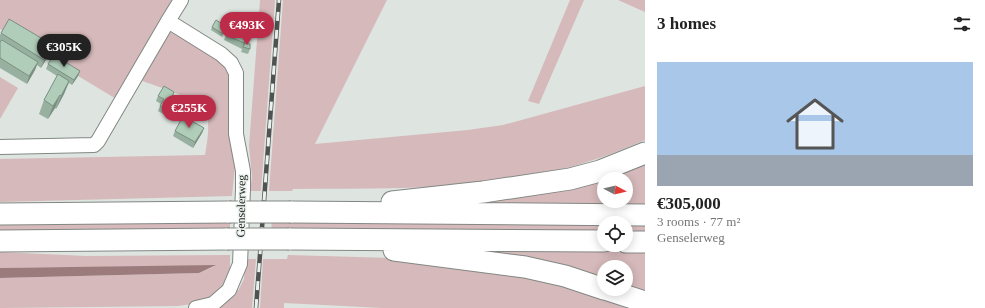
<!DOCTYPE html>
<meta charset="utf-8">
<style>
:root{--surface:#fff;--page:#f2f2f2;--text:#222;--muted:#767676;--line:#e0e0e0;--accent:#bc2b48}
body{margin:0;font-family:Georgia,serif;background:var(--page);color:var(--text);height:100vh;display:flex;flex-direction:column;font-size:15px;white-space:nowrap}
*{box-sizing:border-box;margin:0}
p{font-size:13px;color:var(--muted)}
.icon{flex:none;width:22px;height:22px;fill:none;stroke:currentColor;stroke-width:2;stroke-linecap:round;stroke-linejoin:round}
.map{position:relative;flex:1;overflow:hidden}
.side{display:flex;flex-direction:column;background:var(--surface);width:340px}
.side>*{flex:none}
.needle{width:26px;rotate:97deg}
.fabs{position:absolute;left:597px;top:172px;display:grid;gap:8px}
.fabs a{display:grid;place-items:center;width:36px;height:36px;border-radius:50%;background:var(--surface);box-shadow:0 2px 10px #0003;font-size:20px}
.price{position:absolute;translate:-50% -34px;padding:0 9px;border-radius:14px;background:var(--accent);color:#fff;font-size:13px;line-height:26px;filter:drop-shadow(0 1px 2px #0008)}
.price::after{content:'';position:absolute;left:50%;top:24px;width:12px;height:9px;margin-left:-6px;background:inherit;clip-path:polygon(0 0,100% 0,50% 100%)}
.price.current{background:#222;color:#fff}
ul{padding:0;list-style:none}
li{display:grid;align-content:center;gap:8px;height:212px;padding:0 12px}
li+li{border-top:1px solid var(--line)}
li span{display:grid;place-items:center;height:124px;border-radius:0px;color:#555}
li>.icon{margin-inline-start:auto}
span .icon{width:72px;height:72px;fill:#fffc;stroke-width:1}
li b{font-size:17px}
h2{display:flex;justify-content:space-between;align-items:center;height:48px;padding:0 12px;font-size:17px}
main{display:flex;flex:1;min-height:0}
.map>svg:first-child{display:block}
.green{fill:#d6b9ba;fill-rule:evenodd}
.water{fill:#9c7b7d}
.lines{fill:none;stroke-linecap:round;stroke-linejoin:round}
.minor-casing{stroke:#828884;stroke-width:16}
.highway-casing{stroke:#828884;stroke-width:23}
.minor{stroke:#fff;stroke-width:14}
.highway{stroke:#fff;stroke-width:21}
.rail-casing{stroke:#4f5250;stroke-width:4.5}
.rail{stroke:#ebf2ed;stroke-width:3;stroke-dasharray:9;stroke-linecap:butt}
.highway-bridge-casing{stroke:#828884;stroke-width:23;stroke-linecap:butt}
.highway-bridge{stroke:#fff;stroke-width:21}
.wall{fill:#97b09f}
.shaded-wall{fill:#7b9082}
.building{fill:#b0cdb9;stroke:#7b9082}
.labels{text-anchor:middle;stroke-width:3;stroke-linejoin:round;paint-order:stroke}
.street-label{font-size:12px;fill:#1e201f;stroke:#ebf2ed}
</style>
<main>
<div class="map">
<svg width="645" height="308" viewBox="0 0 645 308">
<rect width="100%" height="100%" fill="#dee4e0"/>
<path class="green" d="M0 0H177L118 100 0 29Z
M260 0H275L261 191H250L252 177 249 146Z
M283 0H387L315 144 468 130 503 125 645 86V140C617 152 588 163 559 170 473 191 381 188 293 189L292 191H269Z
M570 0H584L539 104 528 101Z
M618 0H645V12Z
M170 32 218 57 229 67 235 166 232 196 0 202V159L205 155C207 143 212 118 203 109 190 95 157 87 140 80Z
M0 77 18 88 0 119Z
M645 156V206L435 204ZM604 179H626V201H604Z
M230 219V233L0 234V220Z
M272 220 604 224V236L271 231Z
M626 224H645V236H626Z
M452 249 645 252V292L626 286V267H604V278Z
M0 252 86 256 230 255V270L221 292 200 303 178 306 0 308V278L199 273 215 266 0 268Z
M288 255 393 258 491 266 645 308H382L284 303V308H260L263 259H287Z
M245 259H256L252 308H218L238 283V291L244 279Z"/>
<path class="water" d="M216 265 199 273 0 278V268Z"/>
<g class="lines">
<defs>
<path id="minor" d="M181 0 168 21 221 54 231 63 236 73V134L243 171V189L240 264 229 290 213 304 196 308
M0 147 94 145 98 141 168 21"/>
<path id="highway" d="M392 202 483 192 570 179 600 171 645 153
M291 212 645 215
M0 214 229 212
M289 239 604 241
M0 241 227 239
M626 242H645
M394 250 525 267 565 276 604 289
M605 289 645 302"/>
</defs>
<use href="#minor" class="minor-casing"/>
<use href="#highway" class="highway-casing"/>
<use href="#minor" class="minor"/>
<use href="#highway" class="highway"/>
<defs>
<path id="rail" d="M256 308 279 0"/>
</defs>
<use href="#rail" class="rail-casing"/>
<use href="#rail" class="rail"/>
<defs>
<path id="highway-bridge" d="M229 212H291
M227 239H289"/>
</defs>
<use href="#highway-bridge" class="highway-bridge-casing"/>
<use href="#highway-bridge" class="highway-bridge"/>
</g>
<path class="wall" d="M212 27H227L222 37 211 30Z
M251 30 245 43 250 49 248 54 241 52 244 44 242 49 224 40 226 35Z
M1 33 53 45 50 53 41 68 37 65 35 70 27 84 0 68V35Z
M48 64 80 71 78 76 72 85 69 83 64 94 56 109 55 108 48 119 39 114 44 100 57 76 46 69Z
M158 96 179 108 172 119 158 111 161 104 156 101Z
M204 128 202 133 193 148 173 136 175 131Z"/>
<path class="shaded-wall" d="M251 30 249 35 242 49 244 43Z
M53 45 50 53 41 68 44 60Z
M38 62 35 70 27 84 29 76Z
M80 71 78 76 72 85 74 80Z
M69 81 64 94 56 109 61 96Z
M60 95 55 108 48 119 53 106Z
M181 102 179 108 172 119 174 114Z
M204 128 202 133 193 148 195 142Z"/>
<path class="building" d="M9 19 53 45 44 60 1 33Z
M216 20 227 27 223 34 212 27Z
M233 21 251 30 244 43 226 35Z
M2 40 38 62 29 76 0 58V42Z
M245 43 250 44V49L243 47Z
M54 55 80 71 74 80 48 64Z
M58 74 69 81 61 96 60 95 53 106 44 100Z
M164 86 174 92 172 97 181 102 174 114 160 106 164 99 158 96Z
M183 116 204 128 195 142 175 131Z"/>
<g class="labels">
<g class="street-label">
<text transform="translate(241 206) rotate(-89)" y="4">Genselerweg</text>
</g>
</g>
</svg>
<div class="fabs">
<a><svg class="needle" viewBox="-14 -14 28 28"><path d="M0-13l5 13h-10z" fill="#e53935"/><path d="M0 13l5-13h-10z" fill="#767676"/></svg></a>
<a><svg class="icon" aria-label="locate" viewBox="0 0 24 24"><circle cx="12" cy="12" r="6"/><path d="M12 2v4M12 18v4M2 12h4M18 12h4"/></svg></a>
<a><svg class="icon" aria-label="layers" viewBox="0 0 24 24"><path d="M12 4l9 5-9 5-9-5zM3 14l9 5 9-5"/></svg></a>
</div>
<b class="price" style="left:247px;top:46px">€493K</b>
<b class="price current" style="left:64px;top:68px">€305K</b>
<b class="price" style="left:189px;top:129px">€255K</b>
</div>
<section class="side">
<h2>3 homes<svg class="icon" aria-label="filters" viewBox="0 0 24 24"><path d="M4 7h16M4 17h16"/><circle cx="9" cy="7" r="2"/><circle cx="15" cy="17" r="2"/></svg></h2>
<ul>
<li><span style="background:linear-gradient(#a9c7e8 75%,#9aa5b1 0)"><svg class="icon" aria-label="home" viewBox="0 0 24 24"><path d="M3 11l9-7 9 7M6 9v11h12V9"/></svg></span><div><b>€305,000</b><p>3 rooms · 77 m²</p><p>Genselerweg</p></div></li>
</ul>
</section>
</main>
